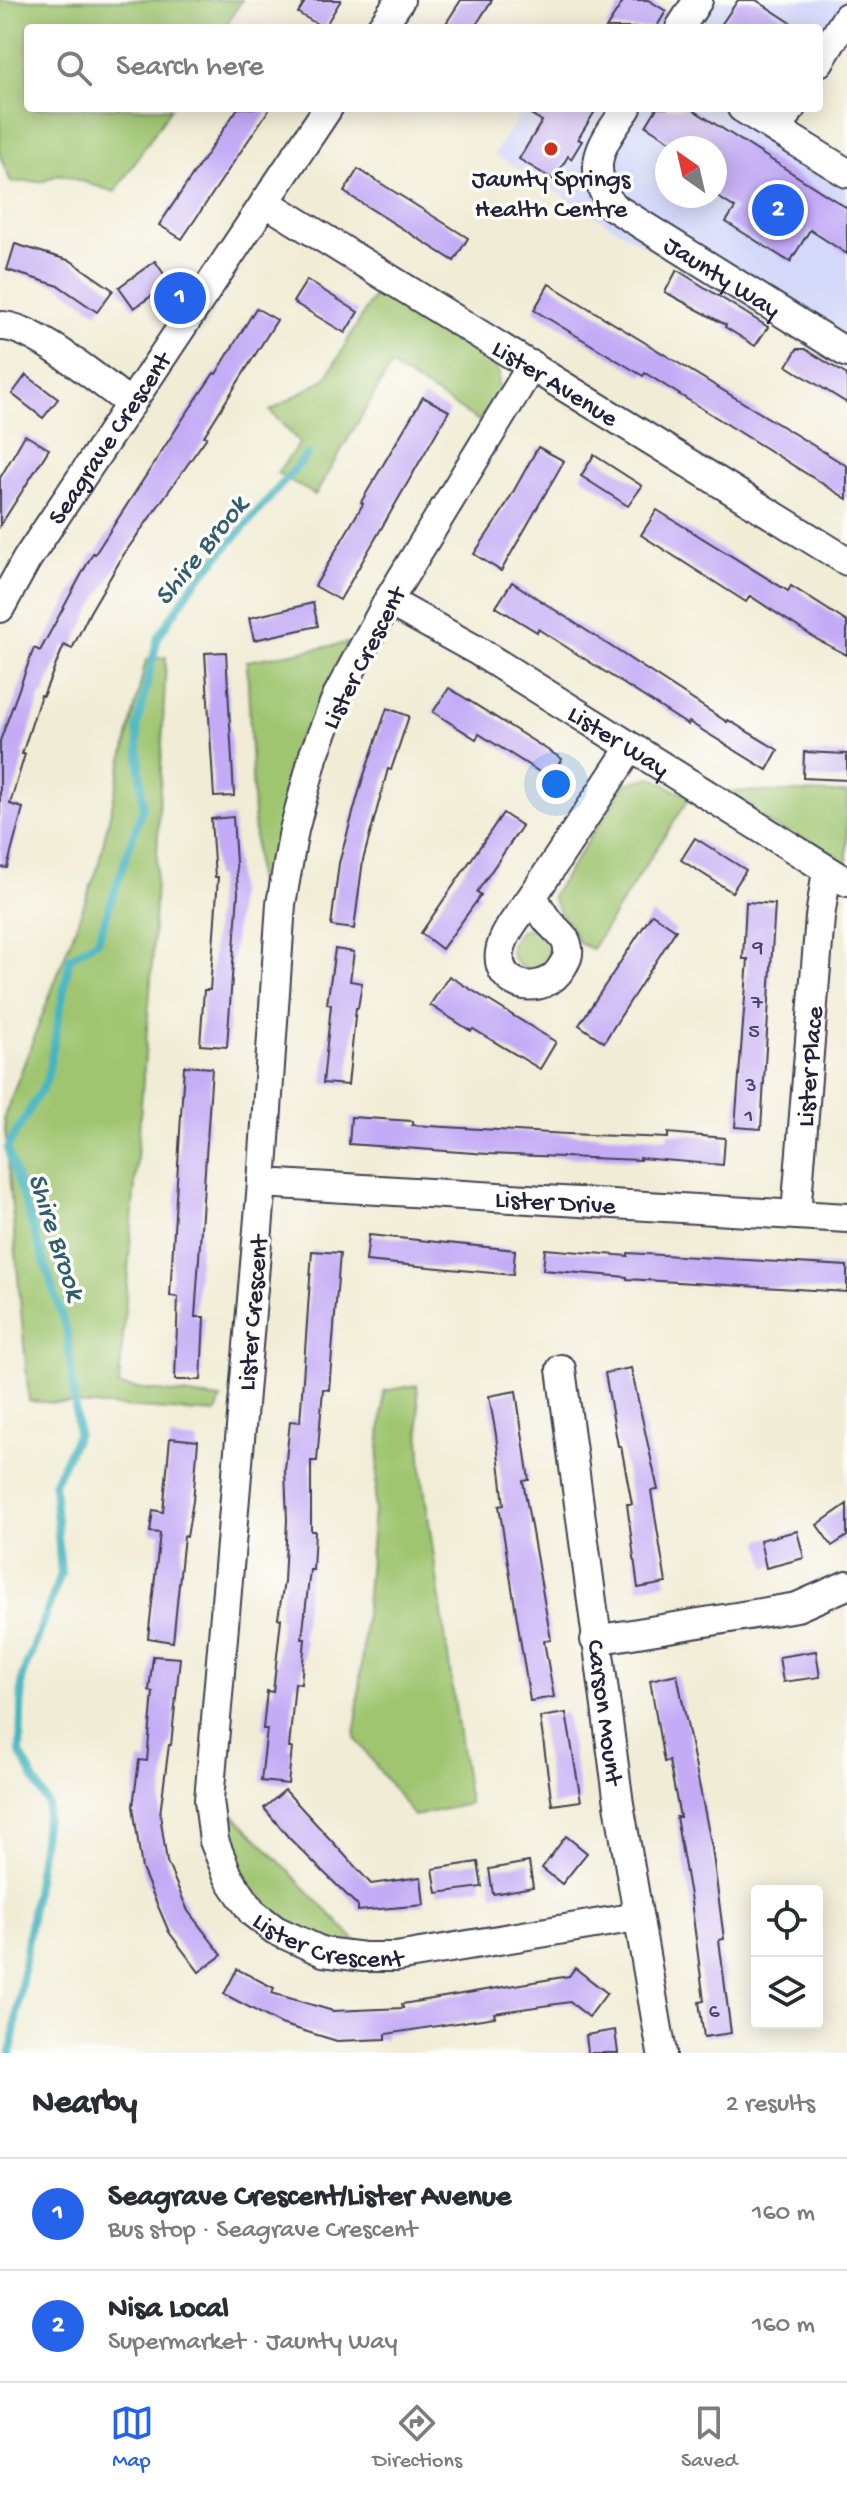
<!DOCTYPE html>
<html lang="en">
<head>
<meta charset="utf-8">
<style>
	:root { --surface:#fff; --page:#f2f2f3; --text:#2b2b33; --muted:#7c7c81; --line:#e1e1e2; --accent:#2563eb }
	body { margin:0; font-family:"Gochi Hand",sans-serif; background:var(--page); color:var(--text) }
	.controls { position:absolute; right:24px; bottom:24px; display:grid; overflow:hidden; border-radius:8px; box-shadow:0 4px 20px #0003 }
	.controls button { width:72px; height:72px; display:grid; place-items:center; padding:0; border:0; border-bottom:2px solid var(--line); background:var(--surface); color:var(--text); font:40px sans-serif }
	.compass { position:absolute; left:655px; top:136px; width:72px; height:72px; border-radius:50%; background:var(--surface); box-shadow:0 4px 20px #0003; rotate:326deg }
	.you { position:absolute; left:556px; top:784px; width:28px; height:28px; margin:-20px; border:6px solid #fff; border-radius:50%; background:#1a73e8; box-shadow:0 0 0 12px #1a73e833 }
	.badge { display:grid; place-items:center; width:52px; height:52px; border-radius:50%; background:var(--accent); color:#fff; font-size:26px; font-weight:700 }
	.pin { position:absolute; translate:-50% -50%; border:4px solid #fff; box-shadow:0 2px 8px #0006 }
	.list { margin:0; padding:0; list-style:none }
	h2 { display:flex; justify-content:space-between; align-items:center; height:104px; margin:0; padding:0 32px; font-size:34px }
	h2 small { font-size:26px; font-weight:400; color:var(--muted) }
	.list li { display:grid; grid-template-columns:52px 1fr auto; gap:24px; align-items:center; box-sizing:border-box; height:112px; padding:0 32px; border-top:2px solid var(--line) }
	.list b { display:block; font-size:30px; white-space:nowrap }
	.list p { margin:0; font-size:26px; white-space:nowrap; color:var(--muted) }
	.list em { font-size:26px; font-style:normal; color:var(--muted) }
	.icon { flex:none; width:44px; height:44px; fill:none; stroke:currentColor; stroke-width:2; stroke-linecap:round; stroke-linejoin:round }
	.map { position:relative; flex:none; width:847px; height:2053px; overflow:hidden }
	.search { position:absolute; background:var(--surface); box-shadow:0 4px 20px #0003; left:24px; right:24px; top:24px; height:88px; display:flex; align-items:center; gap:20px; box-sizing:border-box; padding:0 28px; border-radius:8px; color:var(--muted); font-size:30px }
	.sheet { height:328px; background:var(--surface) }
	nav { display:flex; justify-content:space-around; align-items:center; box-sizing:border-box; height:112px; border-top:2px solid var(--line); background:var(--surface); font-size:22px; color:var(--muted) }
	nav a { display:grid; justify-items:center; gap:4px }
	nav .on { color:var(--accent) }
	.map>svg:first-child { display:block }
</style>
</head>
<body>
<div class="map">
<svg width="847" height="2053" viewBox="0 0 847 2053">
	<rect width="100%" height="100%" fill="#fdfcf7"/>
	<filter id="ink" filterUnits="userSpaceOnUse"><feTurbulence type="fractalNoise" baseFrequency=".0125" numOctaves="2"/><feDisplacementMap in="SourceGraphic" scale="16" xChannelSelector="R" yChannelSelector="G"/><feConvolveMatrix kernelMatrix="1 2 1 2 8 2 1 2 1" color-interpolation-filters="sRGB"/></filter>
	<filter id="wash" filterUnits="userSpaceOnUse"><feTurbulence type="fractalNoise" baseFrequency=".006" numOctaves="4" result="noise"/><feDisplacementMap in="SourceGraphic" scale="32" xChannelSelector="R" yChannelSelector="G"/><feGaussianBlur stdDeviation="1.8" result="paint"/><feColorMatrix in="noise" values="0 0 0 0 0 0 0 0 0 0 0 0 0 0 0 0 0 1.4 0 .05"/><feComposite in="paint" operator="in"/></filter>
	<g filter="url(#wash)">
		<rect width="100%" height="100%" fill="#f0ecd5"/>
		<g fill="#d4d8f9" fill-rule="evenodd">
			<polygon points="687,0 847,0 847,11 819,56 819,28 668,28"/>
			<path d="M524 108H786L777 123 847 174V370L494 154ZM667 148H715V196H667Z"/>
		</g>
		<g fill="#9fc570" stroke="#607456" stroke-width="2">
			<polygon points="0,0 242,0 224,28 28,28 28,108 171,108 115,192 59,174 44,181 11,182 0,156"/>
			<polygon points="378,288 487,355 499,373 498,392 479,421 391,366 315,495 277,473 300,443 270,411 326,378"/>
			<polygon points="348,643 325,697 273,888 257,884 247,661"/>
			<polygon points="166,657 152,966 119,1386 221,1399 216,1413 29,1401 4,1117 97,870 146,660"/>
			<path d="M652 777 689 798 592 949 579 943C572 925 558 913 552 896L625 784Z"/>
			<polygon points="716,791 847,793 847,869"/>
			<circle cx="532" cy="949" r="21"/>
			<polygon points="417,1385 422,1473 469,1804 414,1816 355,1738 384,1391"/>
			<path d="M221 1801 359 1944C311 1945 249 1908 230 1862 223 1845 223 1820 221 1801Z"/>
		</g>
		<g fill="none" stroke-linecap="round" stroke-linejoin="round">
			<polyline stroke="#46b5c0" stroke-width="8" points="11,2053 48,1805 20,1753 22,1677 61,1574 54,1484 78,1433 67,1332 7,1148 47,1080 70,958 98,940 143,807 137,727 158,637 193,585 308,454"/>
		</g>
		<g id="blocks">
			<g fill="#c3abf6">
				<polygon points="306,0 341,0 324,28 298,13"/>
				<polygon points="461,0 492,0 474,28 443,28"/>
				<polygon points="624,0 648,0 666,11 656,28 606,28"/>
				<polygon points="738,0 756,0 799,28 719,28"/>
				<polygon points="238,108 270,108 182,239 159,225"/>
				<polygon points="521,108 597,108 578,139 582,141 571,159 568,156 554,180 519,159 542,121"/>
				<polygon points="657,108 690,108 847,208 847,254 810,230 790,262 726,222 735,208 715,195 715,148 682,148 646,126"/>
				<polygon points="358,169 468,238 454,261 344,192"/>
				<polygon points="15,244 71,261 113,290 97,312 59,286 7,270"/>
				<polygon points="155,261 170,283 134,308 119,287"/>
				<polygon points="677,270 768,327 755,346 725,327 726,325 665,292"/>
				<polygon points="307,280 358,312 345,333 293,302"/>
				<polygon points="549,284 847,466 847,499 645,373 643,376 534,310"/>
				<polygon points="256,308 277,320 204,436 207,437 124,554 90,612 72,649 64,645 43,696 41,695 22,754 25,754 10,804 23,808 7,868 0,867 0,741 34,648 40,651 93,553 95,554 182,420 214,373 216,374"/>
				<polygon points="797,349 805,349 847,375 847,403 787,366"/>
				<polygon points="26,375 58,399 43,418 12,394"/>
				<polygon points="423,397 449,411 340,600 315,586 363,504 361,502"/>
				<polygon points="25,435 49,449 0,526 0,478"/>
				<polygon points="538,447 564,461 501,571 474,554 502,512"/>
				<polygon points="594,455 642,486 628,506 581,476"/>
				<polygon points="657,510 788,591 791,586 847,622 847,655 818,640 750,596 746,602 641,535"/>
				<polygon points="512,582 727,722 728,720 778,750 767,770 689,722 688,725 538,629 537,632 496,607"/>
				<polygon points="313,603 318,626 254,640 249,618"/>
				<polygon points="226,652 234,796 214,797 205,653"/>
				<polygon points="449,688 562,759 549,778 479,734 476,739 433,712"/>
				<polygon points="387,708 409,716 391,770 388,769 363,860 354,929 331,926 339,863 362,781"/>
				<polygon points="804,752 847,754 847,780 803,778"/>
				<polygon points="503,813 522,826 477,892 481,895 442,949 421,933"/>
				<polygon points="233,817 238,893 227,1047 200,1045 204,990 210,990 218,877 215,877 211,819"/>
				<polygon points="695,838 746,870 732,892 681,860"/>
				<polygon points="746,902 775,904 761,1129 735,1127 748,959 743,959"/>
				<polygon points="652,914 676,930 604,1042 579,1025"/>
				<polygon points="335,949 354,952 350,981 362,983 358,1008 356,1008 348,1085 323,1083 331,1005 327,1004"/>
				<polygon points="449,976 556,1042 540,1069 473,1029 471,1031 430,1005"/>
				<polygon points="184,1066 212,1068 195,1317 204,1317 201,1380 175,1380 178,1297 170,1296"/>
				<polygon points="351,1117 412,1121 412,1125 567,1134 668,1138 668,1133 725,1138 723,1165 640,1158 640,1160 488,1154 349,1144"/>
				<polygon points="369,1235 515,1250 513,1275 366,1261"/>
				<polygon points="545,1249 628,1256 628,1253 847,1266 847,1292 627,1279 627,1277 543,1270"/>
				<polygon points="312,1251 340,1253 329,1390 323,1389 317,1461 311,1461 311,1531 315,1531 313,1570 310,1570 302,1639 305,1639 301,1684 295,1683 289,1748 292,1748 288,1784 261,1781 267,1729 263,1729 267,1691 273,1692 281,1619 278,1618 284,1582 287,1520 285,1470 290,1421 300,1422"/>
				<polygon points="631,1368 658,1490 651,1491 666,1583 638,1588 627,1504 632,1504 621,1446 618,1446 605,1373"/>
				<polygon points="516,1391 529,1480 523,1481 551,1640 544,1641 554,1697 530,1701 499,1506 504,1505 496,1435 489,1396"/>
				<polygon points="170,1438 198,1441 193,1501 187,1537 184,1536 173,1642 148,1638 160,1533 150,1532 153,1510 163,1512"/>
				<polygon points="847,1504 847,1536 832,1546 817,1525"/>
				<polygon points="797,1531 804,1558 766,1568 760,1540"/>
				<polygon points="816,1651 820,1677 783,1682 779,1657"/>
				<polygon points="153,1656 180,1658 171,1745 169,1745 160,1814 167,1862 188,1911 222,1955 199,1972 169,1932 142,1869 133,1806 139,1760 147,1761 153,1692 149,1691"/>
				<polygon points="677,1674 712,1848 724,1939 719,1940 731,2033 704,2037 699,2002 704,2001 691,1901 676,1817 680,1817 669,1761 664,1762 650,1680"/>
				<polygon points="566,1713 581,1801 552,1805 540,1717"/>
				<polygon points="285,1790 371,1884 421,1877 424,1905 358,1911 358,1906 289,1838 264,1808"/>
				<polygon points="566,1836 587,1853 562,1884 542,1868"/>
				<polygon points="478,1862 482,1887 437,1893 433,1869"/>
				<polygon points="529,1862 533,1887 493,1894 489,1869"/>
				<polygon points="575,1968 607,1993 589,2017 570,2002 494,2013 495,2017 386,2034 386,2039 337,2041 281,2024 224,1994 237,1969 274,1988 272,1993 333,2011 403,2008 402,2004 569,1976"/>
				<polygon points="615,2030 618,2053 588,2053 586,2035"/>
			</g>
		</g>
	</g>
	<g filter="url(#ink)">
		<use href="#blocks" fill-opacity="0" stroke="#414052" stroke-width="2"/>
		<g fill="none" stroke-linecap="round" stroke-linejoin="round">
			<defs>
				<g id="minor">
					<polyline points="381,28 400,0"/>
					<polyline points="680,28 698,0"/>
					<polyline points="819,62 847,17"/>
					<path id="s1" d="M627 108C602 144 584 165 612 206L847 353"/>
					<polyline points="742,108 847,173"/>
					<polyline points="778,130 791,108"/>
					<path id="s2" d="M265 202 847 561"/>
					<path d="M0 326C32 324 103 384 131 404"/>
					<path id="s3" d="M532 365 388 601 337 696 314 754 294 830 281 904 262 1183 209 1800 214 1841 229 1878 253 1913 275 1930 323 1952 364 1957H396L637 1917"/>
					<path id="s4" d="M388 601 476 650 847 882"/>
					<path id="s5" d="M0 608 27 559 328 108"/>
					<path d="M533 895C537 905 542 913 548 921 554 928 565 936 567 944 570 954 567 959 562 967 544 998 495 988 500 952 503 932 523 910 534 894 566 845 599 796 631 747"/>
					<path id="s6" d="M262 1183 847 1218"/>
					<path id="s7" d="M796 1214 820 917 827 870"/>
					<path id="s8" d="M561 1369 619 1804 662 2053"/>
					<polyline points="595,1640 797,1607 847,1585"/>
				</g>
			</defs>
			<use href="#minor" stroke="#414052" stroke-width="32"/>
			<use href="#minor" stroke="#fff" stroke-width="28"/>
		</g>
	</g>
	<circle fill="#c8321e" stroke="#fdfcf7" stroke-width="3" cx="551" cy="149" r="8"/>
	<g text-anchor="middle" stroke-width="7" stroke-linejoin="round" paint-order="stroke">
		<g font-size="22" fill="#4a446a">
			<text x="758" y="953">9</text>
			<text x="757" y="1008">7</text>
			<text x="754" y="1037">5</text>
			<text x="751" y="1091">3</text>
			<text x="749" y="1121">1</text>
			<text x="714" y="2017">6</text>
		</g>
		<g font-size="26" fill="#22223b" stroke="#fdfcf7">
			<text x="551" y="186">Jaunty Springs<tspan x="551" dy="30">Health Centre</tspan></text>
		</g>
		<g font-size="26" fill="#22223b" stroke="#fdfcf7">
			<text dy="9" stroke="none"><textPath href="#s1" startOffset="240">Jaunty Way</textPath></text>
			<text dy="9" stroke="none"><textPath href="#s2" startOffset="342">Lister Avenue</textPath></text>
			<text dy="9" stroke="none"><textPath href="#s5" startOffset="202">Seagrave Crescent</textPath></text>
			<text transform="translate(362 657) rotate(-63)" y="9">Lister Crescent</text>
			<text dy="9" stroke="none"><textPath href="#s4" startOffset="270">Lister Way</textPath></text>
			<text dy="9" stroke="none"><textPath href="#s7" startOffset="148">Lister Place</textPath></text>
			<text dy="9" stroke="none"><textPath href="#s6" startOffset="294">Lister Drive</textPath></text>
			<text transform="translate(251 1313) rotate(-85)" y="9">Lister Crescent</text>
			<text dy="9" stroke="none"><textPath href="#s8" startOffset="346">Carson Mount</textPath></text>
			<text dy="9" stroke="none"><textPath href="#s3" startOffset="1706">Lister Crescent</textPath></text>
		</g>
		<g font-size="28" font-style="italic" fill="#305d70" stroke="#fdfcf7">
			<text transform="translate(199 549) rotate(-51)" y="10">Shire Brook</text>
			<text transform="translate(59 1236) rotate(72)" y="10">Shire Brook</text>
		</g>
	</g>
</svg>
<div class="controls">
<button><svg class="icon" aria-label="locate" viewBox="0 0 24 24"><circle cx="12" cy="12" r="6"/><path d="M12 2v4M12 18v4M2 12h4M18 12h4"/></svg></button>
<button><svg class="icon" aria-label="layers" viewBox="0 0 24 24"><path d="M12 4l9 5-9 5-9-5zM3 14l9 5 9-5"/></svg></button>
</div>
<svg class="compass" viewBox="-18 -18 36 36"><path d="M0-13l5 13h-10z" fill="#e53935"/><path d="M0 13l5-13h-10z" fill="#7c7c81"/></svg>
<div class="you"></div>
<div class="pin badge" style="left:180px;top:298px">1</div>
<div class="pin badge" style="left:778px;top:210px">2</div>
<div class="search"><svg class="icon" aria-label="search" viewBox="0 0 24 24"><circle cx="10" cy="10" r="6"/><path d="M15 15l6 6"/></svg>Search here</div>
</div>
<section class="sheet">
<h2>Nearby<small>2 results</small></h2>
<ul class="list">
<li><span class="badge">1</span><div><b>Seagrave Crescent/Lister Avenue</b><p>Bus stop · Seagrave Crescent</p></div><em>160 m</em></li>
<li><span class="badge">2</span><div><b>Nisa Local</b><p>Supermarket · Jaunty Way</p></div><em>160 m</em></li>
</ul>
</section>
<nav>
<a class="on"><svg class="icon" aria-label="map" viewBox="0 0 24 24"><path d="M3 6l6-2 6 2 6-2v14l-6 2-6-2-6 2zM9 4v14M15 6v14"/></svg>Map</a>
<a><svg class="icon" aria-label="directions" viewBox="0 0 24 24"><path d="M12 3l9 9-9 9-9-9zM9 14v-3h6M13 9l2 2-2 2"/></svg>Directions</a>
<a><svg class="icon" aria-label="saved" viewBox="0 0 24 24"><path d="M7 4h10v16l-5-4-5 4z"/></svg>Saved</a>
</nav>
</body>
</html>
